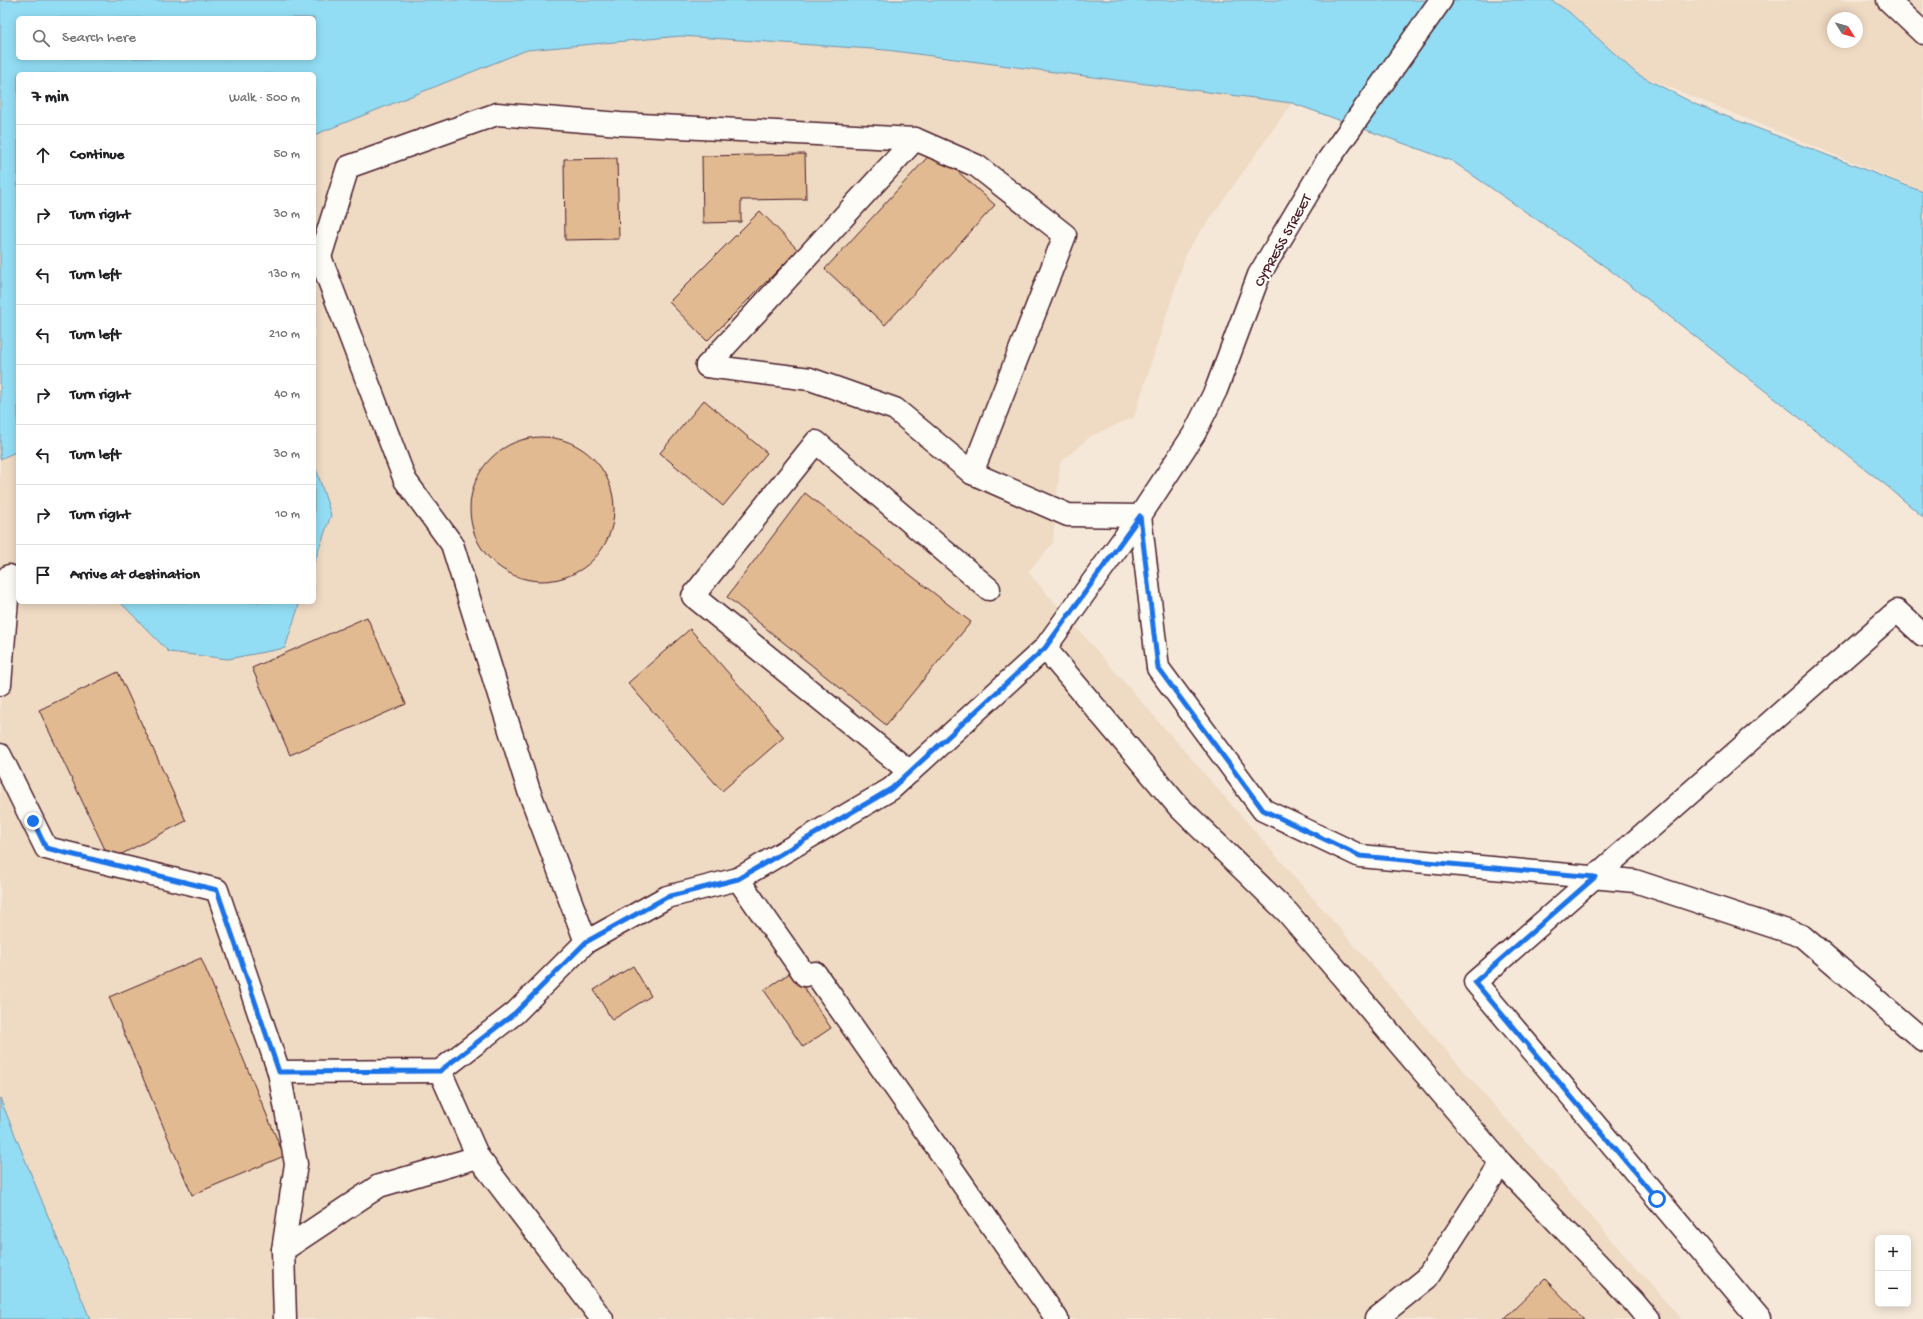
<!DOCTYPE html>
<html lang="en">
<head>
<meta charset="utf-8">
<style>
	:root { --surface:#fff; --page:#f2f2f2; --text:#202124; --muted:#757577; --line:#e0e0e0 }
	body { margin:0; font-family:"Gochi Hand",sans-serif; background:var(--page); color:var(--text) }
	.controls { position:absolute; right:12px; bottom:12px; display:grid; overflow:hidden; border-radius:6px; box-shadow:0 2px 10px #0003 }
	.controls button { width:36px; height:36px; display:grid; place-items:center; padding:0; border:0; border-bottom:1px solid var(--line); background:var(--surface); color:var(--text); font:20px sans-serif }
	.compass { position:absolute; left:1827px; top:12px; width:36px; height:36px; border-radius:50%; background:var(--surface); box-shadow:0 2px 10px #0003; rotate:127deg }
	.stop { position:absolute; width:12px; height:12px; margin:-9px; border:3px solid #1a73e8; border-radius:50%; background:#fff }
	.stop.end { background:#1a73e8; border-color:#fff; box-shadow:0 1px 4px #0008 }
	.list { margin:0; padding:0; list-style:none }
	h2 { display:flex; justify-content:space-between; align-items:center; height:52px; margin:0; padding:0 16px; font-size:17px }
	h2 small { font-size:13px; font-weight:400; color:var(--muted) }
	.list li { display:grid; grid-template-columns:26px 1fr auto; gap:12px; align-items:center; box-sizing:border-box; height:60px; padding:0 16px; border-top:1px solid var(--line) }
	.list b { display:block; font-size:15px; white-space:nowrap }
	.list em { font-size:13px; font-style:normal; color:var(--muted) }
	.icon { flex:none; width:22px; height:22px; fill:none; stroke:currentColor; stroke-width:2; stroke-linecap:round; stroke-linejoin:round }
	.map { position:relative; flex:none; width:1923px; height:1319px; overflow:hidden }
	.search { position:absolute; background:var(--surface); box-shadow:0 2px 10px #0003; left:16px; top:16px; width:300px; height:44px; display:flex; align-items:center; gap:10px; box-sizing:border-box; padding:0 14px; border-radius:6px; color:var(--muted); font-size:15px }
	.panel { position:absolute; background:var(--surface); box-shadow:0 2px 10px #0003; left:16px; top:72px; width:300px; height:532px; border-radius:6px }
	.map>svg:first-child { display:block }
</style>
</head>
<body>
<div class="map">
<svg width="1923" height="1319" viewBox="0 0 1923 1319">
	<rect width="100%" height="100%" fill="#f5e8d9"/>
	<filter id="ink" filterUnits="userSpaceOnUse"><feTurbulence type="fractalNoise" baseFrequency=".025" numOctaves="2"/><feDisplacementMap in="SourceGraphic" scale="8" xChannelSelector="R" yChannelSelector="G"/><feConvolveMatrix kernelMatrix="1 2 1 2 8 2 1 2 1" color-interpolation-filters="sRGB"/></filter>
	<g filter="url(#ink)">
		<g fill="#efdac4" fill-rule="evenodd">
			<path d="M1551 0H1923V191L1637 74 1569 12ZM1833 18H1857V42H1833Z"/>
			<polygon points="681,36 886,50 1292,103 1187,251 1134,417 1091,436 1060,463 1053,543 1028,572 1681,1319 90,1319 0,1098 0,459 18,451 18,602 120,602 169,652 285,648 300,602 314,602 314,563 331,515 314,462 314,135 527,50"/>
		</g>
		<g fill="#92ddf4" stroke="#7591a4" fill-rule="evenodd">
			<path d="M0 0H1551L1569 12 1637 74 1697 105 1923 192V517L1887 486 1610 270 1452 161 1292 103 886 50 681 36 527 50 314 135V74H18V451L0 459ZM18 18H314V58H18Z"/>
			<polygon points="314,462 331,515 314,563"/>
			<polygon points="120,602 300,602 285,648 228,659 169,652"/>
			<polygon points="0,1098 90,1319 0,1319"/>
		</g>
		<g fill="#e1ba92" stroke="#4a1f2b">
			<polygon points="934,150 995,205 885,325 825,269"/>
			<polygon points="805,154 806,199 741,200 741,222 703,223 702,156"/>
			<polygon points="617,158 619,239 565,240 564,159"/>
			<polygon points="760,211 798,250 707,341 669,302"/>
			<polygon points="704,400 767,453 723,506 660,453"/>
			<circle cx="542" cy="509" r="72"/>
			<polygon points="805,493 971,622 886,725 727,597"/>
			<polygon points="367,617 406,704 290,755 252,668"/>
			<polygon points="690,629 784,737 722,791 628,683"/>
			<polygon points="118,672 186,821 110,860 39,710"/>
			<polygon points="201,958 284,1156 192,1195 109,997"/>
			<polygon points="633,966 651,996 612,1020 594,990"/>
			<polygon points="793,971 831,1028 803,1047 764,990"/>
			<polygon points="1545,1279 1584,1319 1504,1319"/>
		</g>
		<g fill="none" stroke-linecap="round" stroke-linejoin="round">
			<defs>
				<g id="minor">
					<polyline points="1888,0 1923,33"/>
					<polyline points="707,366 915,139 977,166 1065,235 972,473"/>
					<polyline points="707,366 810,379 895,409 972,473 1068,515 1140,516"/>
					<polyline points="1140,516 1158,668 1263,810 1360,856 1635,881 1802,936 1923,1040"/>
					<polyline points="1045,648 1179,807 1288,913 1501,1163 1633,1301 1648,1319"/>
					<polyline points="0,684 9,576"/>
					<polyline points="0,755 46,848 217,890 279,1072"/>
					<polyline points="910,772 693,596 816,442 989,589"/>
					<polyline points="738,879 805,975 815,973 1057,1319"/>
					<polyline points="586,942 529,791 452,544 405,480 320,257 348,167 497,114 620,124 915,139"/>
					<polyline points="440,1071 478,1157"/>
					<polyline points="283,1250 379,1186 478,1157 602,1319"/>
					<polyline points="285,1319 283,1250 296,1164 279,1072 440,1071 515,1013 586,942 667,897 738,879 891,789 1045,648 1140,516 1194,434 1216,390 1259,275 1324,166 1441,0"/>
					<polyline points="1376,1319 1427,1278 1501,1163"/>
					<polyline points="1759,1319 1475,982 1897,611 1923,635"/>
				</g>
			</defs>
			<use href="#minor" stroke="#4a1f2b" stroke-width="25"/>
			<use href="#minor" stroke="#fdfcf7" stroke-width="22"/>
		</g>
	</g>
	<g fill="none" stroke-linecap="round" stroke-linejoin="round" filter="url(#ink)">
		<polyline stroke="#1a73e8" stroke-width="5" points="33,821 46,848 217,890 279,1072 440,1071 515,1013 586,942 667,897 738,879 891,789 1045,648 1140,516 1158,668 1263,810 1360,856 1595,877 1475,982 1657,1199"/>
	</g>
	<g text-anchor="middle" stroke-width="4" stroke-linejoin="round" paint-order="stroke">
		<g font-size="15" fill="#4a1f2b" stroke="#fdfcf7">
			<text transform="translate(1282 240) rotate(-61)" y="5">CYPRESS STREET</text>
		</g>
	</g>
</svg>
<div class="controls">
<button>+</button>
<button>−</button>
</div>
<svg class="compass" viewBox="-18 -18 36 36"><path d="M0-13l5 13h-10z" fill="#e53935"/><path d="M0 13l5-13h-10z" fill="#757577"/></svg>
<div class="stop" style="left:1657px;top:1199px"></div>
<div class="stop end" style="left:33px;top:821px"></div>
<div class="search"><svg class="icon" aria-label="search" viewBox="0 0 24 24"><circle cx="10" cy="10" r="6"/><path d="M15 15l6 6"/></svg>Search here</div>
<section class="panel">
<h2>7 min<small>Walk · 500 m</small></h2>
<ul class="list">
<li><svg class="icon" aria-label="ahead" viewBox="0 0 24 24"><path d="M12 20V5M6 11l6-6 6 6"/></svg><div><b>Continue</b></div><em>50 m</em></li>
<li><svg class="icon" aria-label="right" viewBox="0 0 24 24"><path d="M7 20v-9h11M14 6l5 5-5 5"/></svg><div><b>Turn right</b></div><em>30 m</em></li>
<li><svg class="icon" aria-label="left" viewBox="0 0 24 24"><path d="M17 20v-9H6M10 6l-5 5 5 5"/></svg><div><b>Turn left</b></div><em>130 m</em></li>
<li><svg class="icon" aria-label="left" viewBox="0 0 24 24"><path d="M17 20v-9H6M10 6l-5 5 5 5"/></svg><div><b>Turn left</b></div><em>210 m</em></li>
<li><svg class="icon" aria-label="right" viewBox="0 0 24 24"><path d="M7 20v-9h11M14 6l5 5-5 5"/></svg><div><b>Turn right</b></div><em>40 m</em></li>
<li><svg class="icon" aria-label="left" viewBox="0 0 24 24"><path d="M17 20v-9H6M10 6l-5 5 5 5"/></svg><div><b>Turn left</b></div><em>30 m</em></li>
<li><svg class="icon" aria-label="right" viewBox="0 0 24 24"><path d="M7 20v-9h11M14 6l5 5-5 5"/></svg><div><b>Turn right</b></div><em>10 m</em></li>
<li><svg class="icon" aria-label="arrive" viewBox="0 0 24 24"><path d="M6 21V4h12l-3 4 3 4H6"/></svg><div><b>Arrive at destination</b></div></li>
</ul>
</section>
</div>
</body>
</html>
